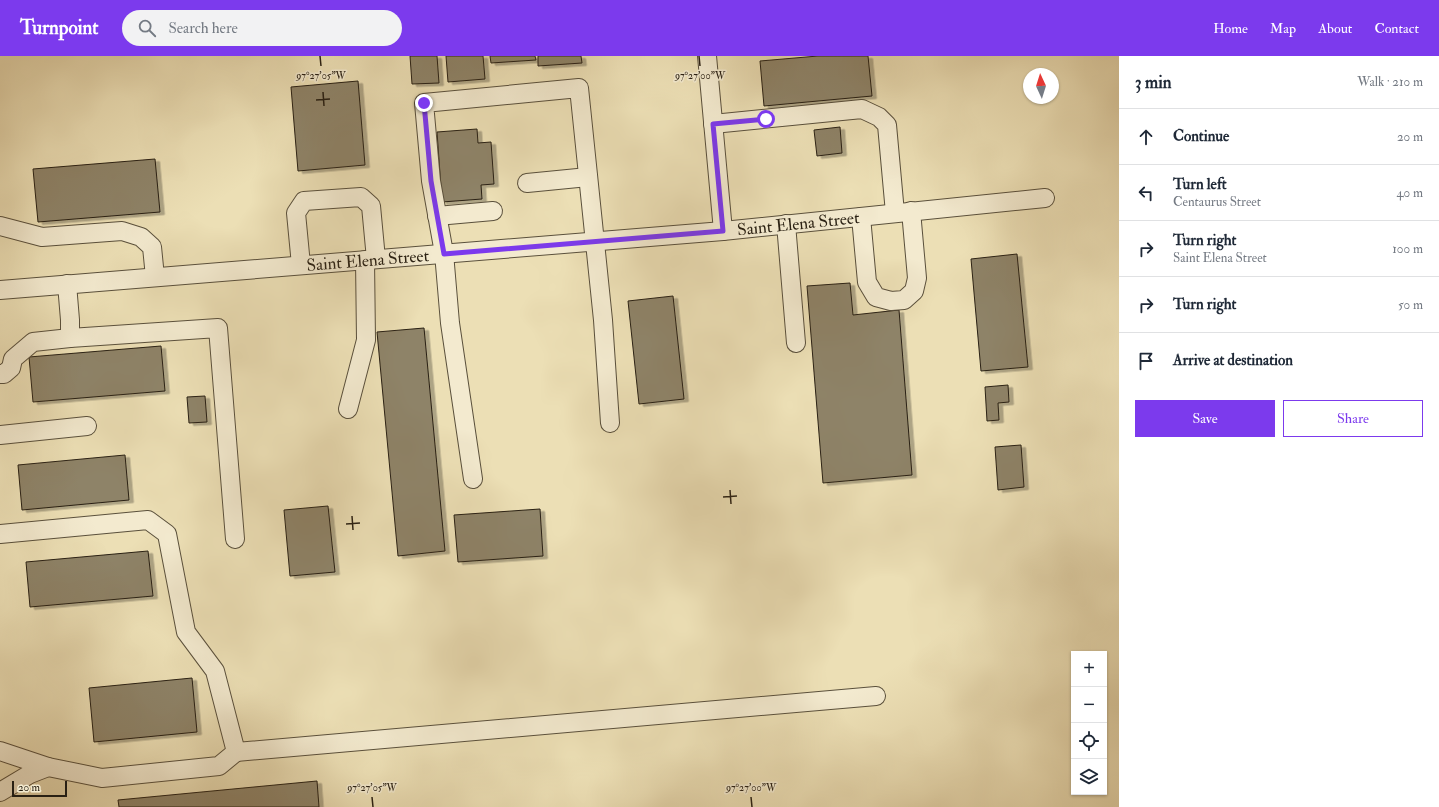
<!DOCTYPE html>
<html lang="en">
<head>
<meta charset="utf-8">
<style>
	:root { --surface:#fff; --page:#f2f2f3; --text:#1f2937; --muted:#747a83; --line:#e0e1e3; --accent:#7c3aed }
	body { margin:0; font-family:"IM FELL Double Pica",serif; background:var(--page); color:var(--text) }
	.controls { position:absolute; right:12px; bottom:12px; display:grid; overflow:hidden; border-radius:0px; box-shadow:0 1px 3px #0004 }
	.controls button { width:36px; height:36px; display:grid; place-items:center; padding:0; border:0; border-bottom:1px solid var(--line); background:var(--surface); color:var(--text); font:20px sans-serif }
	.compass { position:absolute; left:1023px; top:12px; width:36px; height:36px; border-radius:50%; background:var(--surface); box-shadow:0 1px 3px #0004; rotate:356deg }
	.scale { position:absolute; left:12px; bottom:10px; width:55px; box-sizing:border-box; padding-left:4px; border:2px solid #292013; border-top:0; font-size:11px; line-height:14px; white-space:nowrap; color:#292013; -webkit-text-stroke:3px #f3eacf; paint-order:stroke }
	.stop { position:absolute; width:12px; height:12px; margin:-9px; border:3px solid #7c3aed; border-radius:50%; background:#fff }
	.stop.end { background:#7c3aed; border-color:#fff; box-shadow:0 1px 4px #0008 }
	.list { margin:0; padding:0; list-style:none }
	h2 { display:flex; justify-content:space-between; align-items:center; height:52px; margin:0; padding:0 16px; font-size:17px }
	h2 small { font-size:13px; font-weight:400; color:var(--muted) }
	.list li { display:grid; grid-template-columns:26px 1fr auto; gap:12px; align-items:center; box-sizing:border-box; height:56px; padding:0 16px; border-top:1px solid var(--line) }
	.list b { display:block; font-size:15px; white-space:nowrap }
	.list p { margin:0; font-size:13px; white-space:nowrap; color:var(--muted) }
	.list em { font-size:13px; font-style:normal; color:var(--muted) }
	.actions { display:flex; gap:8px; padding:12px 16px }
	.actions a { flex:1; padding:9px 0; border:1px solid var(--accent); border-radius:0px; text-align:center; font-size:14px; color:var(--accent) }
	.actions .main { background:var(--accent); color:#fff }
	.icon { flex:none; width:22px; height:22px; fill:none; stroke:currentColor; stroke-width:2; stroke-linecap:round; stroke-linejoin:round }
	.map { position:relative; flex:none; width:1119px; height:751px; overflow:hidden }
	header { display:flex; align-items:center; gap:24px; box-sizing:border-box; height:56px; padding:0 20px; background:var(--accent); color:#fff }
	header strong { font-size:19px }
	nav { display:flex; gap:22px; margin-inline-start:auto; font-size:14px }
	.search { width:280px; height:36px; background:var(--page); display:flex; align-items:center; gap:10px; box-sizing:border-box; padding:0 14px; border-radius:22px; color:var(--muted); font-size:15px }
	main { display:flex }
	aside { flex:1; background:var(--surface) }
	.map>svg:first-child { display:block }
</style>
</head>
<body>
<header>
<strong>Turnpoint</strong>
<div class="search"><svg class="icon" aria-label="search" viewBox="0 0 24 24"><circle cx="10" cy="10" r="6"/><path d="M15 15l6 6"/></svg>Search here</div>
<nav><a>Home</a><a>Map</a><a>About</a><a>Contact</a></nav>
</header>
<main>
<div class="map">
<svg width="1119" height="751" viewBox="0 0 1119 751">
	<defs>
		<filter id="shadow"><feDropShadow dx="4.5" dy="2.5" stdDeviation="0" flood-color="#0004"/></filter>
	</defs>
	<rect width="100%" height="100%" fill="#ecdfb5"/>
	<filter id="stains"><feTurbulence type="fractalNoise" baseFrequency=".005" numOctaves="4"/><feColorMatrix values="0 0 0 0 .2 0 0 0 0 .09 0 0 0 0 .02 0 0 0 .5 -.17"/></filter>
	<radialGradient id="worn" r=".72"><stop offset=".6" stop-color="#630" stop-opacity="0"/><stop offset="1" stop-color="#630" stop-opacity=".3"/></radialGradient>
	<g fill="#8e8367" stroke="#292013" filter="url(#shadow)">
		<polygon points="410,0 437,0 439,27 412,28"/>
		<polygon points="446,0 483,0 485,23 448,26"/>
		<polygon points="490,0 535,0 536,4 491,7"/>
		<polygon points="538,0 581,0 582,7 538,10"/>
		<polygon points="818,0 868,0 872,40 764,50 760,5"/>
		<polygon points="358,25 365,109 298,115 291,31"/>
		<polygon points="840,71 842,97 817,100 814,74"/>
		<polygon points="477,73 478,87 491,86 494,128 481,129 482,143 442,146 437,76"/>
		<polygon points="155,103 160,156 38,166 33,113"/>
		<polygon points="1017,198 1028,311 981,315 971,203"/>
		<polygon points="850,227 853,259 899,254 912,419 823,427 807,230"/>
		<polygon points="673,240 684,343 639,348 628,245"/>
		<polygon points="424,272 445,495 398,500 377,276"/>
		<polygon points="161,290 165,335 33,346 29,301"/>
		<polygon points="1008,329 1009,346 998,347 999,364 987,365 985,331"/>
		<polygon points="205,340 207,366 189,367 187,341"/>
		<polygon points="1021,389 1024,431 998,434 995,391"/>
		<polygon points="125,399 129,444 22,454 18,409"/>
		<polygon points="328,450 335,516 290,520 284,454"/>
		<polygon points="540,453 543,500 458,506 454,459"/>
		<polygon points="148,495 153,540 30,551 26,506"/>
		<polygon points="192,622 197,676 94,686 89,632"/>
		<polygon points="317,725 319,751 119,751 118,744"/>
	</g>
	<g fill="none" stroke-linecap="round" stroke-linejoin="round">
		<defs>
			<g id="minor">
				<polyline points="707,0 723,175"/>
				<polyline points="713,68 862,53 879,61 887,69 895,157"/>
				<polyline points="527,127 588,121"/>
				<polyline points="437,160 493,155"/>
				<polyline points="861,161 867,226 876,241 891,245 904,244 914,235 917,222 911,155"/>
				<polyline points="786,168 796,287"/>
				<polyline points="0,170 42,181 122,175 141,181 152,191 155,221"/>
				<polyline points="301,209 296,157 304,145 361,141 371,150 376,203"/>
				<path id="s1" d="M0 234 723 175 1045 142"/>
				<polyline points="70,282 218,272 235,483"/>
				<polyline points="0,318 4,318 11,312 13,303 33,286 70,282 70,264 67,228"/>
				<polyline points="348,353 366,284 365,204"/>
				<polyline points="0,379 87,370"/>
				<polyline points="473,423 450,267 444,197 431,125 424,47 579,32 603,264 610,367"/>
				<polyline points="0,478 148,464 167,478 186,576 215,615 236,696 219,710 102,722 48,711"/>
				<polyline points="0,695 48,711 30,718 0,736"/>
				<polyline points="236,696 876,640"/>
			</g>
		</defs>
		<use href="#minor" stroke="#5a503c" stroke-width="20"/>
		<use href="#minor" stroke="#f3eacf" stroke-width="18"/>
	</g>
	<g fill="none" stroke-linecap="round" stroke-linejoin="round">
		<polyline stroke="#7c3aed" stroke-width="5" points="424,47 431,125 444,198 723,175 713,68 766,63"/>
	</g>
	<path fill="none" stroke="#292013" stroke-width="1.5" d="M320 0 321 10M699 0 700 10M323 36 324 50M316 44 330 43M730 434 731 448M723 441 737 440M352 460 353 474M346 468 360 467M372 741 373 751M751 741 752 751"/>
	<g text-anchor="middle" stroke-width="3" stroke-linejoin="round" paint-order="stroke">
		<g font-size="17" fill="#292013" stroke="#f3eacf">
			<text dy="6" stroke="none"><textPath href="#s1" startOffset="801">Saint Elena Street</textPath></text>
			<text dy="6" stroke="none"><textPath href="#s1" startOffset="369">Saint Elena Street</textPath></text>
		</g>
	</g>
	<g font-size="10" text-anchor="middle" fill="#292013" stroke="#f3eacf" stroke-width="3" stroke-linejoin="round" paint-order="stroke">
		<text x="321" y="23">97°27'05"W</text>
		<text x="700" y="23">97°27'00"W</text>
		<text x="372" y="735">97°27'05"W</text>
		<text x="751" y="735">97°27'00"W</text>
	</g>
	<rect width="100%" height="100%" filter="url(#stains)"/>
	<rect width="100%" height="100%" fill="url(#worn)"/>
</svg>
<div class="controls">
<button>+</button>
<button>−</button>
<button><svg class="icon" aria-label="locate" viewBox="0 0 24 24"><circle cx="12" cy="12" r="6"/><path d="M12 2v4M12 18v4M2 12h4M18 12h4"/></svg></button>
<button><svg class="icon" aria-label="layers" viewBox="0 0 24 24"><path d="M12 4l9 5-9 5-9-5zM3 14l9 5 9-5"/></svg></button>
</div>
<svg class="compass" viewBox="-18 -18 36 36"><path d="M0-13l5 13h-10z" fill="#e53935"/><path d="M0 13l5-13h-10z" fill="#747a83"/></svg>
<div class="scale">20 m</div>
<div class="stop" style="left:766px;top:63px"></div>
<div class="stop end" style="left:424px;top:47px"></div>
</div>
<aside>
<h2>3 min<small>Walk · 210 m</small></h2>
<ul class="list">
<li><svg class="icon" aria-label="ahead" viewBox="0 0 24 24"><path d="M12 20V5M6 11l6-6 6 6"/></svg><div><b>Continue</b></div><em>20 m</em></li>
<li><svg class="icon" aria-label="left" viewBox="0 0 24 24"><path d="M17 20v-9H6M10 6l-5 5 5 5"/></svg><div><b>Turn left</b><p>Centaurus Street</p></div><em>40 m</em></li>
<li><svg class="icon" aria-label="right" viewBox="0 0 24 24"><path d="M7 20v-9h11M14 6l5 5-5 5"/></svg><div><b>Turn right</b><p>Saint Elena Street</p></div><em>100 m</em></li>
<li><svg class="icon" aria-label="right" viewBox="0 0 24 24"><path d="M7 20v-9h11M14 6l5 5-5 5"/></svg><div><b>Turn right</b></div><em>50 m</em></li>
<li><svg class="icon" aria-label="arrive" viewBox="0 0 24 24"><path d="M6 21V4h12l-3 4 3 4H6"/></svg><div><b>Arrive at destination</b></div></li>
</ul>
<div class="actions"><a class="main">Save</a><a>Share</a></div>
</aside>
</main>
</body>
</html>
